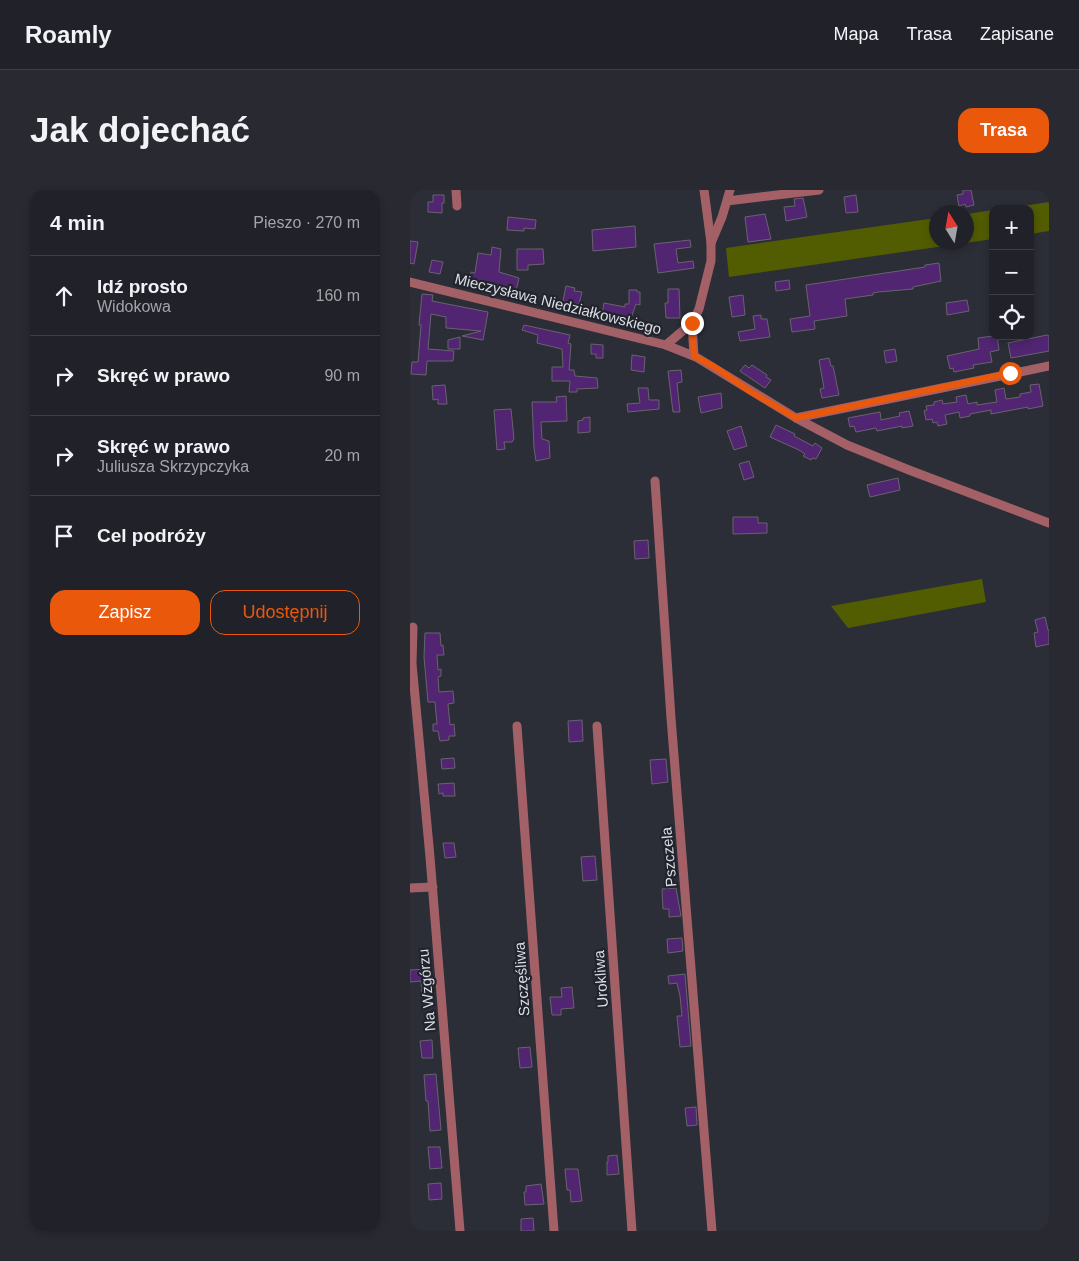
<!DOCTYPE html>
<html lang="pl">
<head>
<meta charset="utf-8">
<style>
	:root { --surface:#212229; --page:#292a31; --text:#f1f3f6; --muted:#a2a4a8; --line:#3e3f46; --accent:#ea580c }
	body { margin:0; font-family:Helvetica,sans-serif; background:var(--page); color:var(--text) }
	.controls { position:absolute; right:15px; top:15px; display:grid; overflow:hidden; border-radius:10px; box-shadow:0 2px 8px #0003 }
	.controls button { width:45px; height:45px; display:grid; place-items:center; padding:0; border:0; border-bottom:1px solid var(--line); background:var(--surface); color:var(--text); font:25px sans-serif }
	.compass { position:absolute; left:519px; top:15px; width:45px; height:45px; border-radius:50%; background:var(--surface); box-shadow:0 2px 8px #0003; rotate:349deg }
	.stop { position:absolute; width:15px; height:15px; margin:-11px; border:4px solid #ea580c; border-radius:50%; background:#fff }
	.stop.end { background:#ea580c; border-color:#fff; box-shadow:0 1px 5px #0008 }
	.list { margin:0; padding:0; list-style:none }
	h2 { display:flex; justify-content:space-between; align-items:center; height:65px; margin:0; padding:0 20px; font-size:21px }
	h2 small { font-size:16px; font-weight:400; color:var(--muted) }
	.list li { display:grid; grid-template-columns:32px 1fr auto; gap:15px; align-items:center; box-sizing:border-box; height:80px; padding:0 20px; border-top:1px solid var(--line) }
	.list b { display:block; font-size:19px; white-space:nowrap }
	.list p { margin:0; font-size:16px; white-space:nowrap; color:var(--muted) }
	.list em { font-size:16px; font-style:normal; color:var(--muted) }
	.actions { display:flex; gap:10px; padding:15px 20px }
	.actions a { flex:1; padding:11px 0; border:1px solid var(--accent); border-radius:15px; text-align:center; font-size:18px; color:var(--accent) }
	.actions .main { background:var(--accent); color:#fff }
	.icon { flex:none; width:28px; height:28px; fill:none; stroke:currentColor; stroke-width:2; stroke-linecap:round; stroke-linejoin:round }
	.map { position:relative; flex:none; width:639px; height:1041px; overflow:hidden; border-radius:15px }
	header { display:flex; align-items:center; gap:30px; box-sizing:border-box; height:70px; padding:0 25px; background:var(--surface); border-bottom:1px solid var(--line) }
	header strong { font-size:24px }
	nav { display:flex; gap:28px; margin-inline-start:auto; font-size:18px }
	.intro { display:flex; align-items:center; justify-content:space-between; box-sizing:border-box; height:120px; padding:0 30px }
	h1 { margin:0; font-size:35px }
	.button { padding:12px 22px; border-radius:15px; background:var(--accent); color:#fff; font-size:18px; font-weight:700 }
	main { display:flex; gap:30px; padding:0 30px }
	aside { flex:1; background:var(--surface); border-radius:15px; box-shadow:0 2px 8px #0003 }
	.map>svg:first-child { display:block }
</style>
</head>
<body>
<header>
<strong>Roamly</strong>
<nav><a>Mapa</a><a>Trasa</a><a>Zapisane</a></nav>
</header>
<div class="intro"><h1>Jak dojechać</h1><a class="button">Trasa</a></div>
<main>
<aside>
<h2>4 min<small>Pieszo · 270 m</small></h2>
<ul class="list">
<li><svg class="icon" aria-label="ahead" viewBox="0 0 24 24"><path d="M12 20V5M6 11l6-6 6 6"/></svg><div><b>Idź prosto</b><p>Widokowa</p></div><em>160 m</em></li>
<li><svg class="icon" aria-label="right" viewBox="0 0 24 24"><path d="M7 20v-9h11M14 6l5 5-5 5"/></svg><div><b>Skręć w prawo</b></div><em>90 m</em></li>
<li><svg class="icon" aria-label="right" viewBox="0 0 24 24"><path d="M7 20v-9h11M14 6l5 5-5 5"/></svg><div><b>Skręć w prawo</b><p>Juliusza Skrzypczyka</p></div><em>20 m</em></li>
<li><svg class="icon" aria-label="arrive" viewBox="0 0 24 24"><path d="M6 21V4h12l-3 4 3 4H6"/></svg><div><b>Cel podróży</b></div></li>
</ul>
<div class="actions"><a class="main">Zapisz</a><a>Udostępnij</a></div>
</aside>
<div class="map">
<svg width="639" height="1041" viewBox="0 0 639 1041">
	<rect width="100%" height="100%" fill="#2c2e37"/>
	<g fill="#525c01">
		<polygon points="639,12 639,41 620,44 620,19 593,19"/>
		<polygon points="583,20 583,49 319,87 316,58 526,28 526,52 556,52 557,24"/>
		<polygon points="572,389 576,412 438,438 421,416"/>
	</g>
	<g fill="#512572" stroke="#68636d">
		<polygon points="553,0 561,0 564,15 556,17 555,14 549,16 547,5 553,4"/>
		<polygon points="23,5 34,5 34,13 32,13 32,23 18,22 18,12 23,12"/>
		<polygon points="446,5 448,22 436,23 434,7"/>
		<polygon points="393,8 397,27 376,31 374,17 385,16 384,9"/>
		<polygon points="355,24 361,49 338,52 335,27"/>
		<polygon points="98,27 126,30 125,39 114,38 114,41 97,40"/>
		<polygon points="225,36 226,57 183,61 182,40"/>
		<polygon points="280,50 281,57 266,59 268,73 283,71 284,78 248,83 244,54"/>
		<polygon points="0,51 8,52 4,74 0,73"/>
		<polygon points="82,57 91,59 89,82 109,88 105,105 59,96 61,82 65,83 68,63 81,65"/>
		<polygon points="107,59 133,59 134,74 118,75 118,80 107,80"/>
		<polygon points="22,70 33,72 30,84 19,82"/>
		<polygon points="529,73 531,91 503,97 503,99 468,102 463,103 463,105 435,109 437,126 404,131 405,139 382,142 380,129 400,126 396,95 515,77 515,75"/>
		<polygon points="379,90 380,99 366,101 365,92"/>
		<polygon points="156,96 165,98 164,101 172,102 169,114 153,111"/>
		<polygon points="258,99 269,99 270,128 256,128 255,113 258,113"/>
		<polygon points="219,100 227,100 227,102 230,102 230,115 226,114 220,131 219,129 210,129 209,134 191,131 194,113 215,117 215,114 219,114"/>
		<polygon points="12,104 23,105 22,111 78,122 73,150 52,146 71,141 36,138 36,127 21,124 18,159 44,161 43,171 17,171 16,185 1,184 2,172 8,172 11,135 9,135"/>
		<polygon points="333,105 335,125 322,127 319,107"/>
		<polygon points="557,110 559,121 537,125 536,113"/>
		<polygon points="351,125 351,129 357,129 360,147 330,151 328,142 345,139 343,126"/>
		<polygon points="114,135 160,145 158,153 161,154 159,180 164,180 165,186 187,188 188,198 167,199 167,202 159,202 160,191 142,191 142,177 153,177 152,159 127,153 128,145 112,140"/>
		<polygon points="637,145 639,146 639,161 601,168 598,153"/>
		<polygon points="583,146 587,146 589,160 580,162 582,172 563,175 564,178 544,182 543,178 540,179 537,166 569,159 568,148"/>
		<polygon points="50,147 50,159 38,159 38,150"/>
		<polygon points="181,154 193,155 193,168 186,168 186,164 181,164"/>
		<polygon points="485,159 487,171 476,173 474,161"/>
		<polygon points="222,165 235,167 234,182 221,180"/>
		<polygon points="419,168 421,176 423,176 429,205 412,208 410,199 414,198 409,170"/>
		<polygon points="335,175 339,178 342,175 357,185 356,187 361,190 355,198 330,181"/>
		<polygon points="271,180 272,192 267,193 270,222 263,222 258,181"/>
		<polygon points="629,194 633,216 618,219 618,217 581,224 581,220 560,224 560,226 550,228 549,222 535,225 537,234 528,236 527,232 523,233 522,229 516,230 514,221 517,220 516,216 524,215 524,212 532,210 533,214 547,212 546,207 556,205 558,214 567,212 567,215 587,212 585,200 594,198 596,209 610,207 610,204 621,202 620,195"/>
		<polygon points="35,195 37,214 28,214 28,209 23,210 22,196"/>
		<polygon points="228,198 238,198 239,210 249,210 249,219 218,222 217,214 230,213"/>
		<polygon points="311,203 312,218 291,223 288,207"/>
		<polygon points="156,206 157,231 131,232 132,249 139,251 140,268 126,271 124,258 122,212 147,212 146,207"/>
		<polygon points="101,219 104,249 102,252 94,252 95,259 87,260 84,220"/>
		<polygon points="499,221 503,236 492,238 492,236 467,241 466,238 446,242 444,236 440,237 438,228 470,222 471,230 490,226 489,223"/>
		<polygon points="180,227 180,242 168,243 168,231 173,230 173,228"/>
		<polygon points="366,235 385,244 384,246 403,256 405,253 412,258 406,269 402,268 401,270 393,266 395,264 389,260 360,247"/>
		<polygon points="331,236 337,256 324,260 317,241"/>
		<polygon points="339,271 344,287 334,290 329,274"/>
		<polygon points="488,288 490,300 460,307 457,295"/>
		<polygon points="323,327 348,327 348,333 357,333 357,343 323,344"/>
		<polygon points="238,350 239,368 225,369 224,351"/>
		<polygon points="635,427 638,440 639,440 639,454 626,457 624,443 628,442 625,430"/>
		<polygon points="15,443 30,443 31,456 33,455 34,465 27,465 28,480 31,479 31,486 28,487 29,502 43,501 44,513 38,514 40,535 44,534 45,546 39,546 39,550 30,551 28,541 23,541 23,534 27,534 25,512 18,512 14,467"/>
		<polygon points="172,530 173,551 159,552 158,531"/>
		<polygon points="44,568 45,578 32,579 31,569"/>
		<polygon points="256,569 258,592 242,594 240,570"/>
		<polygon points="44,593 45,606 33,606 33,603 29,604 28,594"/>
		<polygon points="33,653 44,653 46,667 35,668"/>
		<polygon points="185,666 187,690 173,691 171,667"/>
		<polygon points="266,698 271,726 259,727 259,719 253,719 252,699"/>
		<polygon points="272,748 273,761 258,763 257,749"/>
		<polygon points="18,779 19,792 22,791 23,804 12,804 11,791 0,792 0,780"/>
		<polygon points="275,784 281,856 270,857 267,826 272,826 270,806 267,793 259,794 258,786"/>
		<polygon points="162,797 164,818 151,819 151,825 142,825 140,807 152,807 151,798"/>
		<polygon points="22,850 23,868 12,868 10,851"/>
		<polygon points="120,857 122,877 110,878 108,858"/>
		<polygon points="26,884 31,940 20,941 18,911 16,911 14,885"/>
		<polygon points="286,917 287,935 277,936 275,918"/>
		<polygon points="18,957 30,957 32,978 20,979"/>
		<polygon points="207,965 209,984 197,985 197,972 198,972 198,966"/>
		<polygon points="155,979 168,979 172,1011 161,1012 160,1000 157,1000"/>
		<polygon points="31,993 32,1009 19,1010 18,994"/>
		<polygon points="131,994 134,1014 115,1015 114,1002 116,1002 116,996"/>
		<polygon points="123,1028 124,1041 111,1041 111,1029"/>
	</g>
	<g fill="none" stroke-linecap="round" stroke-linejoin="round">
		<g stroke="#a36167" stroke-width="9">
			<polyline points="46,0 47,16"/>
			<polyline points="317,11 409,0"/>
			<polyline points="301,53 312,27 320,0"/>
			<polyline points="0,92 256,155 286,167 386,228 437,255 499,280 639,333"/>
			<polyline points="282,133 284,166"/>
			<polyline points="256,155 282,133 289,119 301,71 301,53 294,0"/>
			<polyline points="386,228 639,176"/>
			<polyline points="245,291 261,528 302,1041"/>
			<polyline points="3,437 2,474 20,667 50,1041"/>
			<polyline points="107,536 144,1041"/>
			<polyline points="187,536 222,1041"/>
			<polyline points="0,698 23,697"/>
		</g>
	</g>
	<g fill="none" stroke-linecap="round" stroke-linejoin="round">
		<polyline stroke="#ea580c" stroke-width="6" points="282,133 284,166 303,176 341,202 386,228 600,183"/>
	</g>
	<g text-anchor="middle" stroke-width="4.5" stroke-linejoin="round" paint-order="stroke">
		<g font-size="15" fill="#dcdee4" stroke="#22242d">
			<text transform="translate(148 114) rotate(14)" y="5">Mieczysława Niedziałkowskiego</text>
			<text transform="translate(259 667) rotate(-95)" y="5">Pszczela</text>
			<text transform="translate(112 789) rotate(-94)" y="5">Szczęśliwa</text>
			<text transform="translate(191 789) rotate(-94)" y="5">Urokliwa</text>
			<text transform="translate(17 800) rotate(-95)" y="5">Na Wzgórzu</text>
		</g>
	</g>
</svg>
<div class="controls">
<button>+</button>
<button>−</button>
<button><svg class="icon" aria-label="locate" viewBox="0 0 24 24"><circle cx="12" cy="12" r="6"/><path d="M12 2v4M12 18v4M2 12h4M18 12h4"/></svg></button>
</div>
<svg class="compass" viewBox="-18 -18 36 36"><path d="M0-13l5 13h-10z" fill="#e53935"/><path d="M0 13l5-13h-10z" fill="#a2a4a8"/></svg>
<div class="stop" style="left:600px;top:183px"></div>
<div class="stop end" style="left:282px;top:133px"></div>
</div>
</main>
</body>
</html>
